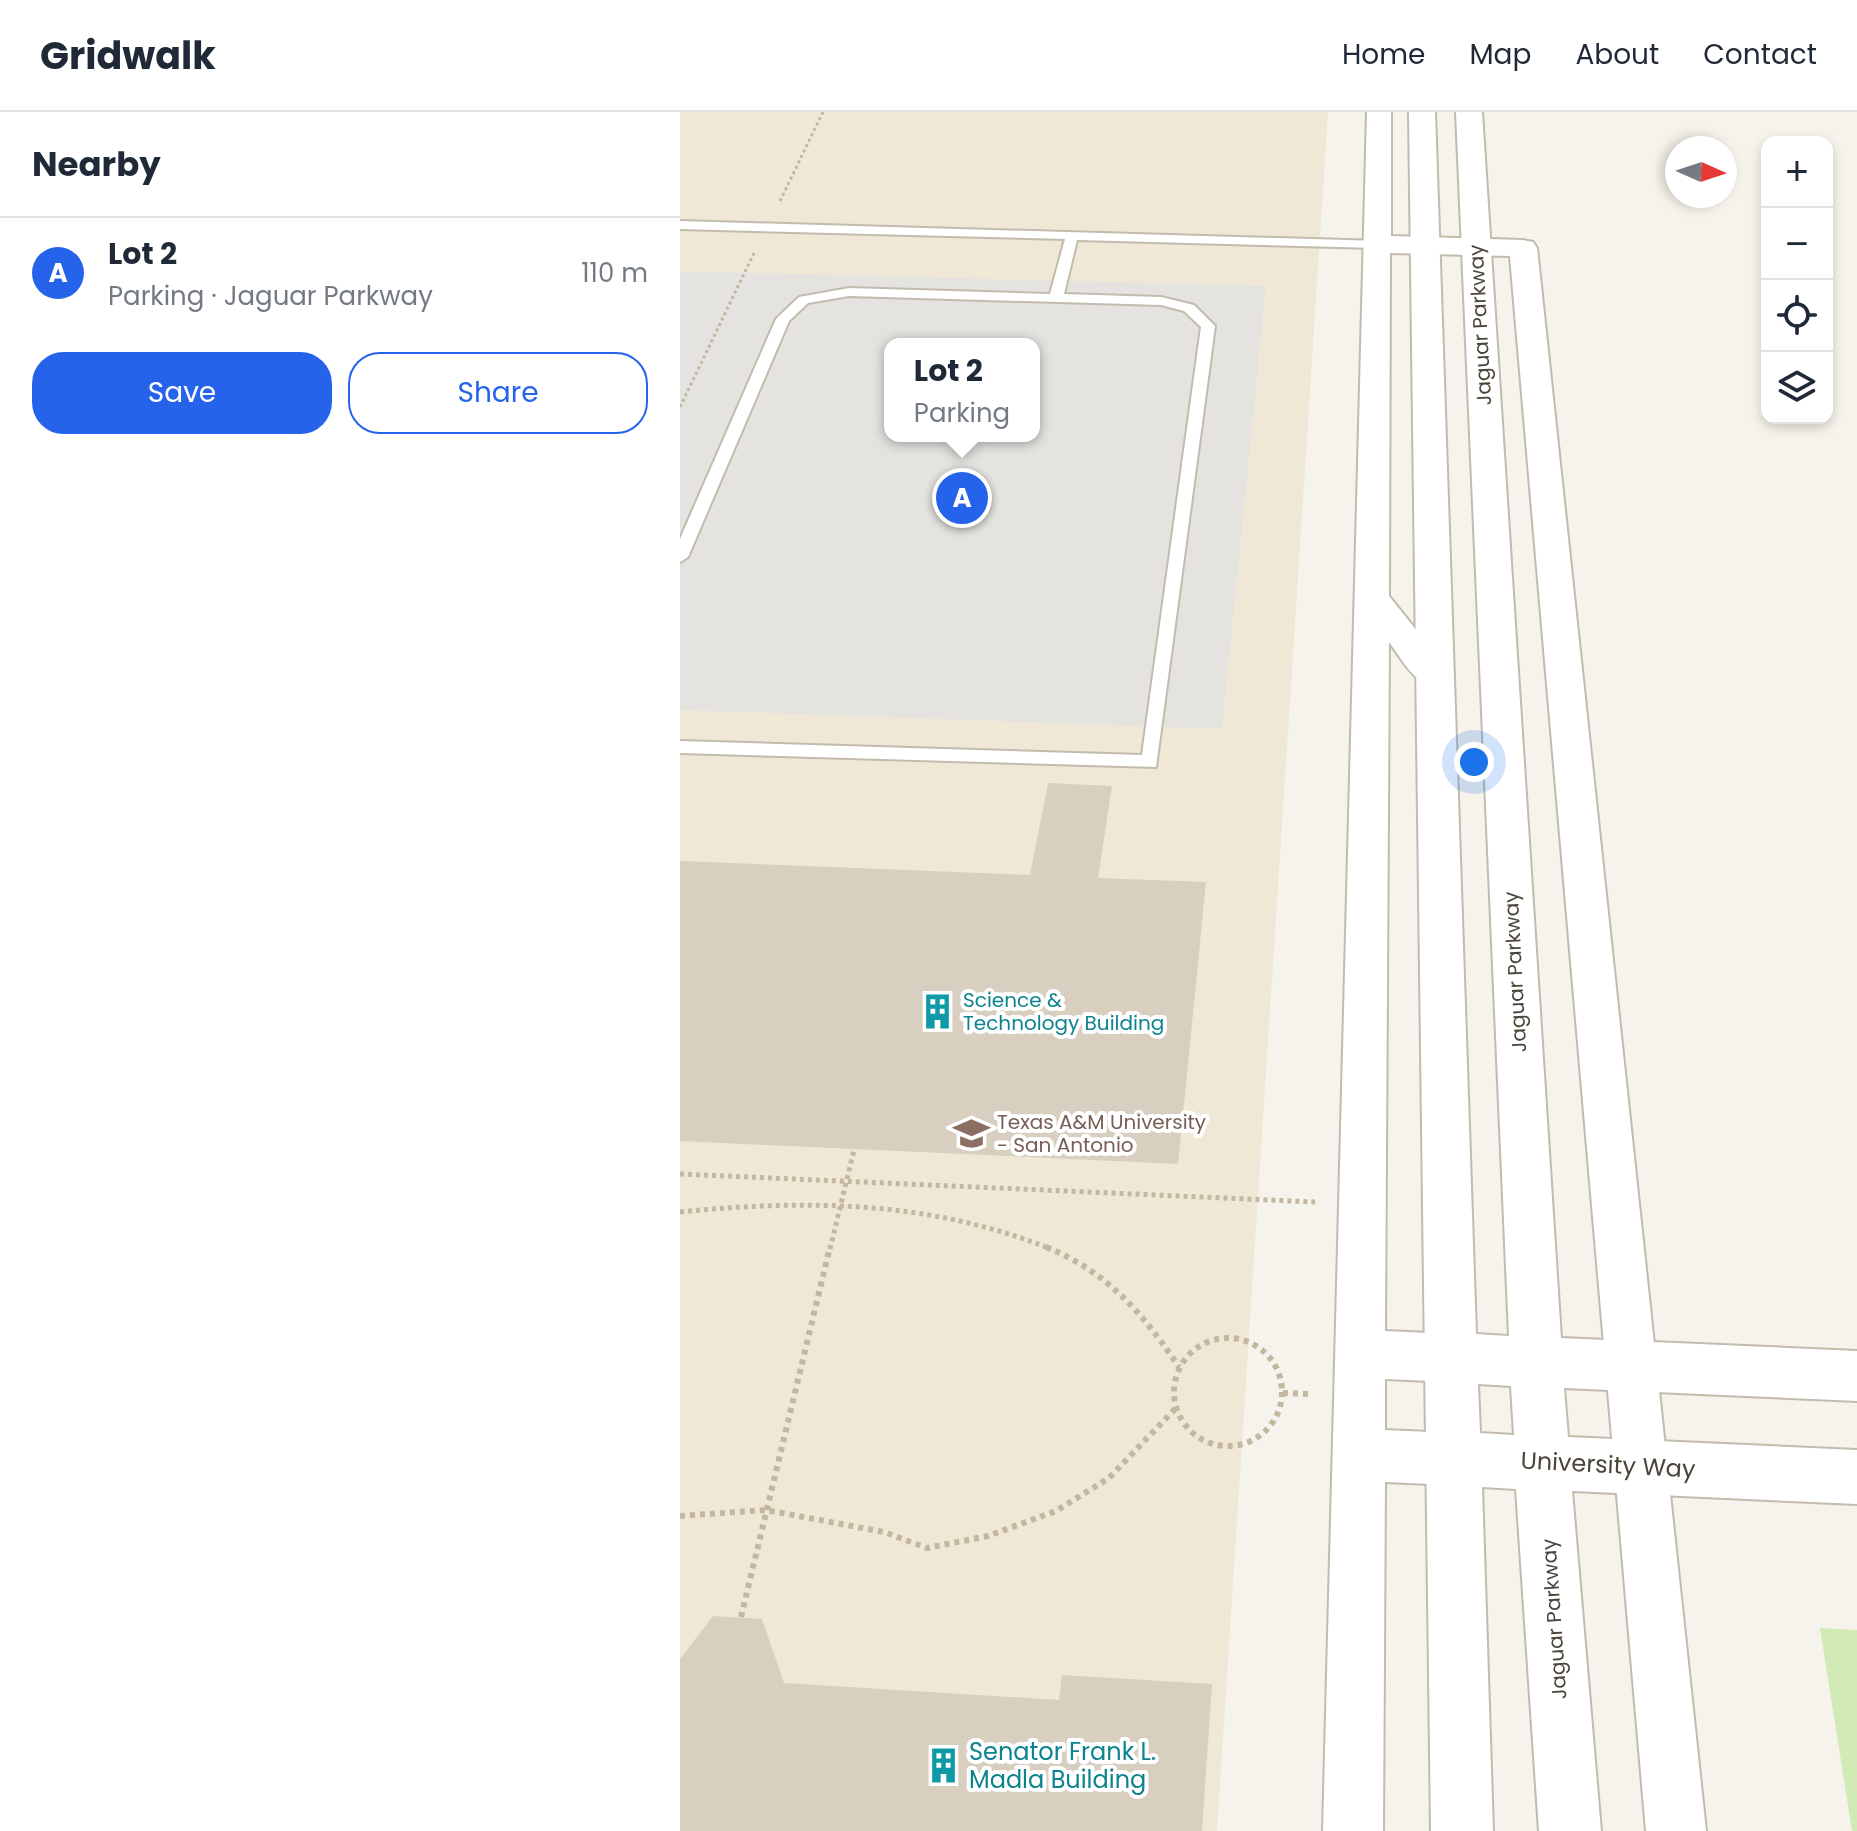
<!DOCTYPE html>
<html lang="en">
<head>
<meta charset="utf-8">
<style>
	:root { --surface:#fff; --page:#f6f6f7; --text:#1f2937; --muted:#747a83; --line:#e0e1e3; --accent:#2563eb }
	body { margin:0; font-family:Poppins,sans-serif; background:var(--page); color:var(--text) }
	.controls { position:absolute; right:24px; top:24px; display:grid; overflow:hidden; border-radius:16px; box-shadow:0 4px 12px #0003 }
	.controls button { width:72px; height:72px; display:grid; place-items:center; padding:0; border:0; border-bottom:2px solid var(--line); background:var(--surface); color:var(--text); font:40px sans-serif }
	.compass { position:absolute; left:985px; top:24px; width:72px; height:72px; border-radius:50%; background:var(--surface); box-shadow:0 4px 12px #0003; rotate:93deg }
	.you { position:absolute; left:794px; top:650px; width:28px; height:28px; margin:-20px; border:6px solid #fff; border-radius:50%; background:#1a73e8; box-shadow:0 0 0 12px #1a73e833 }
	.badge { display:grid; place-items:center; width:52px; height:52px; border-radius:50%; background:var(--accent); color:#fff; font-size:26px; font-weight:700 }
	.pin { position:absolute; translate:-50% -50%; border:4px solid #fff; box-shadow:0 2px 8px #0006 }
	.popup { position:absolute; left:204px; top:226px; width:156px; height:104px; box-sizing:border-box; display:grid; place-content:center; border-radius:16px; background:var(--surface); filter:drop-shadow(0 2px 6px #0005); font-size:26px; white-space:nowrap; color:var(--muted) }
	.popup b { font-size:30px; color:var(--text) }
	.popup::after { content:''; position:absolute; left:50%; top:100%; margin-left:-16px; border:16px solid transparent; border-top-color:var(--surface) }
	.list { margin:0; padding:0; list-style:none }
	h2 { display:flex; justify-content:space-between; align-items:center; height:104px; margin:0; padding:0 32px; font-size:34px }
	h2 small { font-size:26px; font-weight:400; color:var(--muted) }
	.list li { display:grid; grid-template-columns:52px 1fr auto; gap:24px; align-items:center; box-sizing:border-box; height:112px; padding:0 32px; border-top:2px solid var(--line) }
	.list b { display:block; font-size:30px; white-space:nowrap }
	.list p { margin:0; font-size:26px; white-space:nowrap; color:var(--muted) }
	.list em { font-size:26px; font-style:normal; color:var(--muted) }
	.actions { display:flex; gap:16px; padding:24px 32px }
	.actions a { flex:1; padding:18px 0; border:2px solid var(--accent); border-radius:32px; text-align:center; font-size:28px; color:var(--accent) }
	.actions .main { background:var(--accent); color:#fff }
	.icon { flex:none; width:44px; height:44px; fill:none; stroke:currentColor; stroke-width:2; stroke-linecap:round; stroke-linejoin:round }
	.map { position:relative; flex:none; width:1177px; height:1719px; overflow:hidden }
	header { display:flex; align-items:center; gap:48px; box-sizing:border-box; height:112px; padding:0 40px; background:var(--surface); border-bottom:2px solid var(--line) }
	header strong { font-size:38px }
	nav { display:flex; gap:44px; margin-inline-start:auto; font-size:28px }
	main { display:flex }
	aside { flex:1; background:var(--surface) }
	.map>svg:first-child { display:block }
</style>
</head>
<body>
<header>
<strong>Gridwalk</strong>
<nav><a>Home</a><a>Map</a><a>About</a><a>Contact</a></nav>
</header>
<main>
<aside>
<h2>Nearby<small></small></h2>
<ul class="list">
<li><span class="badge">A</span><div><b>Lot 2</b><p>Parking · Jaguar Parkway</p></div><em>110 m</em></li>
</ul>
<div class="actions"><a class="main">Save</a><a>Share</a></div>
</aside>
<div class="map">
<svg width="1177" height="1719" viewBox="0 0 1177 1719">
	<rect width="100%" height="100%" fill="#f6f3ec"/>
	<path fill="#efe8d6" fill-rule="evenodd" d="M0 0H648L537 1719H0ZM210 232H354V324H210Z"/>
	<polygon fill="#d2eab5" points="1140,1516 1177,1518 1177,1719 1172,1719"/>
	<path fill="#e5e3e0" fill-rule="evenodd" d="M0 159 586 174 542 617 0 598ZM210 232H354V324H210Z"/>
	<g fill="#d8cfc1">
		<polygon points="368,671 432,674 418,766 526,770 498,1052 0,1029 0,749 350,763"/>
		<polygon points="33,1504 82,1507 104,1571 379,1588 382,1563 532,1572 522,1719 0,1719 0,1547"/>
	</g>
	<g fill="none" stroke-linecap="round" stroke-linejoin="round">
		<defs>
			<polygon id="service" points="0,109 701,129 702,132 696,136 397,128 384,182 481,185 514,193 535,214 476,655 0,641 0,629 462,643 521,215 504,199 481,193 169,184 128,191 109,209 8,445 0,450 0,427 96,207 119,185 169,176 370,182 385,127 0,117"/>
			<path id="minor" d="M687 0H711V124L843 128 853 130 857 136 1026 1719H966L830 144 710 141 709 484 773 564 768 573C738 581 725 551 709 530L705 1219 771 1222 789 1229 796 1246 789 1263 771 1270 705 1267V1318L772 1321 790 1329 798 1347 790 1365 772 1373 705 1370 703 1719H643Z"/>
			<path id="tertiary" d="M729 0H755L796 1222 829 1224 776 0H802L881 1226 1177 1239V1289L884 1276 888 1325 1177 1338V1392L892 1379 921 1719H859L836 1377 802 1375 813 1719H751ZM798 1272 831 1274 834 1323 800 1321Z"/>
		</defs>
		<use href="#service" stroke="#c2bbae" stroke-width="4"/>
		<use href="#minor" stroke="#c2bbae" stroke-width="4"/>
		<use href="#tertiary" stroke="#c2bbae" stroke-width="4"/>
		<g stroke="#c4b79f" stroke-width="3" stroke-dasharray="3 3" stroke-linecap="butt">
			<polyline points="100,89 143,0"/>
			<polyline points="0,295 74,141"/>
		</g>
		<g stroke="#c4b79f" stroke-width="5" stroke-dasharray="4 4" stroke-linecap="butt">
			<polyline points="0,1062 635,1090"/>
			<path d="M0 1100C128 1087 251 1089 371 1137"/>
			<polyline points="150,1137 174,1038"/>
		</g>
		<g stroke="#c4b79f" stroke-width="6" stroke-dasharray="5 5" stroke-linecap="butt">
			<path d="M366 1135C428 1160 463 1202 499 1255"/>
			<circle cx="548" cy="1280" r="54"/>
			<polyline points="603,1281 630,1282"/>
			<polyline points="0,1404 86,1398 204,1420 247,1436 308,1424 376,1399 429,1366 495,1297"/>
			<polyline points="61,1505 150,1135"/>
		</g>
		<use href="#service" fill="#fff" fill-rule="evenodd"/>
		<use href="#minor" fill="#fff" fill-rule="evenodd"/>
		<use href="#tertiary" fill="#fff" fill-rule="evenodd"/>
	</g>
	<defs>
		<symbol id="building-bare" viewBox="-9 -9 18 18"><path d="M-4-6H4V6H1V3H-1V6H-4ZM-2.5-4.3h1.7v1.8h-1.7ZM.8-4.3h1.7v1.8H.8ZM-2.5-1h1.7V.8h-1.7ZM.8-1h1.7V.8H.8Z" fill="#0f9aa8" stroke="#fff" stroke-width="2.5" paint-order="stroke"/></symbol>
		<symbol id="university-bare" viewBox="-9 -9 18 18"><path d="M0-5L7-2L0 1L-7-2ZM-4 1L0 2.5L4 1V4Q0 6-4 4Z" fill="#8d6e63" stroke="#fff" stroke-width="2.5" paint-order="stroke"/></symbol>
	</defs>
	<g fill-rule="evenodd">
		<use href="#building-bare" x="232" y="874" width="51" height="51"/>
		<use href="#university-bare" x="266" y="996" width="51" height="51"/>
		<use href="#building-bare" x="238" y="1628" width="51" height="51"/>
	</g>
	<g text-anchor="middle" stroke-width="8" stroke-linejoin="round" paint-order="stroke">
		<g font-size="20" fill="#4b4439" stroke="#fff">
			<text transform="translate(800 213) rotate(-93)" y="7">Jaguar Parkway</text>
			<text transform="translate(835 860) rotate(-93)" y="7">Jaguar Parkway</text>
			<text transform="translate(874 1507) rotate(-94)" y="7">Jaguar Parkway</text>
		</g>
		<g font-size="20" fill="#0d838f" stroke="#fff" text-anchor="start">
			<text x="283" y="895">Science &amp;<tspan x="283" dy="23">Technology Building</tspan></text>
		</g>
		<g font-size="20" fill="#785e54" stroke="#fff" text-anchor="start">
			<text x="317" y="1017">Texas A&amp;M University<tspan x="317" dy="23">- San Antonio</tspan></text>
		</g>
		<g font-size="24" fill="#4b4439" stroke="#fff">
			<text transform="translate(928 1353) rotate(3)" y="8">University Way</text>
		</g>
		<g font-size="24" fill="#0d838f" stroke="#fff" text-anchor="start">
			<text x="289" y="1648">Senator Frank L.<tspan x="289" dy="28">Madla Building</tspan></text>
		</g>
	</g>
</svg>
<div class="controls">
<button>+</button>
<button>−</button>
<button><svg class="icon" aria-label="locate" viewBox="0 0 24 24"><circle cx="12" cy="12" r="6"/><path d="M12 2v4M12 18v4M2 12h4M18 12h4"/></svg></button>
<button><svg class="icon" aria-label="layers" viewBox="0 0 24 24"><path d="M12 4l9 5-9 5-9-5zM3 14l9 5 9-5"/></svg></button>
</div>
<svg class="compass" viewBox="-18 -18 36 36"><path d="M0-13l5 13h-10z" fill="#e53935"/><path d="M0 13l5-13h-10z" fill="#747a83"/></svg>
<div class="you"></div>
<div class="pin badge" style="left:282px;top:386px">A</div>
<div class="popup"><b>Lot 2</b>Parking</div>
</div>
</main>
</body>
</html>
